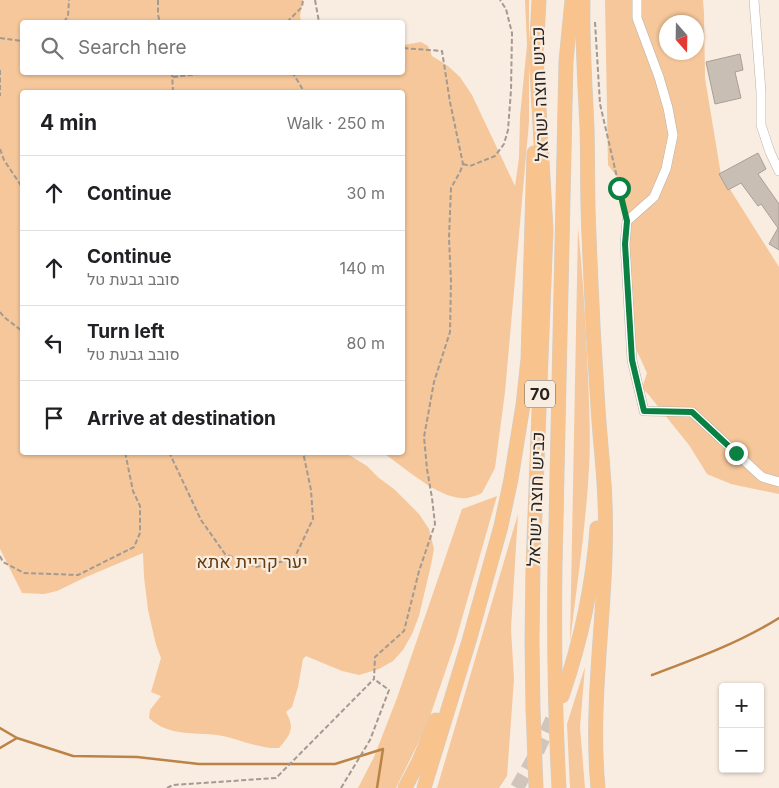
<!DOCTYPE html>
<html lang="en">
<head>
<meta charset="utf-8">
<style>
	:root { --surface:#fff; --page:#f6f6f6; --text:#202124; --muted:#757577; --line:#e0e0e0 }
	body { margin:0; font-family:Inter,Heebo,sans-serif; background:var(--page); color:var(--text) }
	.controls { position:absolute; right:15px; bottom:15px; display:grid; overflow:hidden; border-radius:5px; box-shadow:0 1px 4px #0004 }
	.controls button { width:45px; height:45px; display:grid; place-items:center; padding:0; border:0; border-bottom:1px solid var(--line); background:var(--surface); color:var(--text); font:25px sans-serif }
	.compass { position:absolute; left:659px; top:15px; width:45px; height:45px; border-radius:50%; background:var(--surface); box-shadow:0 1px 4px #0004; rotate:160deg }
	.stop { position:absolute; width:15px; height:15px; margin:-11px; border:4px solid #0b8043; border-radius:50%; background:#fff }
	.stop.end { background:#0b8043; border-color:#fff; box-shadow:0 1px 5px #0008 }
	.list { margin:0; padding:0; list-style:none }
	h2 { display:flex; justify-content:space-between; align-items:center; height:65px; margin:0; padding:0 20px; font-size:21px }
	h2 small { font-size:16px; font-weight:400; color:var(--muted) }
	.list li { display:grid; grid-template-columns:32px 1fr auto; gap:15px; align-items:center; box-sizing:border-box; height:75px; padding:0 20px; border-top:1px solid var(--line) }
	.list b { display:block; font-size:19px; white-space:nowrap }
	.list p { margin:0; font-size:16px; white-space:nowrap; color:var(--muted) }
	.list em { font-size:16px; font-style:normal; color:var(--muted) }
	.icon { flex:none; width:28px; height:28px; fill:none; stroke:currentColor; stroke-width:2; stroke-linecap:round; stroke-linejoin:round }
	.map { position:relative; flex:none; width:779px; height:788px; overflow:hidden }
	.search { position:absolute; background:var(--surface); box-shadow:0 1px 4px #0004; left:20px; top:20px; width:385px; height:55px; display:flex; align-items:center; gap:12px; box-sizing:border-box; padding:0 18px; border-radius:5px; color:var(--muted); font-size:19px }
	.panel { position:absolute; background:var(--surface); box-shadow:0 1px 4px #0004; left:20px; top:90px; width:385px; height:365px; border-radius:5px }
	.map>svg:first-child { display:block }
</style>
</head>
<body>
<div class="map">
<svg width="779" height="788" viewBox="0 0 779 788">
	<rect width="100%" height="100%" fill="#f9ede2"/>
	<g fill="#f5c79a" fill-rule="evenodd">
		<path d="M0 0H303L300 16 301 22H22V72H402L403 45 421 42 428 46 432 56 448 66 460 77 472 95 515 186 519 158 520 116 527 45 525 0H529V122L505 392 495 468 482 493C478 495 472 497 467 498 440 501 405 467 383 453L402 452V92H22V452L346 453 367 466 379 478 394 489 419 514 429 529 434 549 431 565 419 616 412 634 403 650 393 661 379 669 359 675 342 671 306 656 303 659 298 687 292 707 286 712C295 728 291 734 279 748 261 749 241 740 223 736 197 731 170 738 149 718L150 710 161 696 151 692 161 658 156 645 148 610 144 577 143 553 86 577 57 591 44 594 22 593 0 549Z"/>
		<path d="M605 0H703L704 13 705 78 721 175 779 267V494L731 484 707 474 689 445 648 394 642 388 647 373 631 338 623 260 624 209 618 178 608 165ZM666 22H696V52H666Z"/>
		<path d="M578 228C583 277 586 326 588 376 589 406 591 437 589 468 586 526 577 584 570 642Z"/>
		<polygon points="497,496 455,643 427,725 396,788 358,788 374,757 397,698 462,509"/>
		<polygon points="518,514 511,629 514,679 507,776 499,788 437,788"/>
		<polygon points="585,667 580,727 585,788 570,788 567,724"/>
	</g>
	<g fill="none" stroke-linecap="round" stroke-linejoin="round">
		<g stroke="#bc8347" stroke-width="2.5">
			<path d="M652 675C695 659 739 643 779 618"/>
			<polyline points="0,728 17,738 73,756 137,757 199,764 335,764 383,749 377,788"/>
			<polyline points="0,748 17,738"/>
		</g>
	</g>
	<g fill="#c9beb4" stroke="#aa9f95">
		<polygon points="740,54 743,70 735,72 741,98 715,104 706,62"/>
		<polygon points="758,153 766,169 758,174 779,204 779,250 769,244 778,228 761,204 758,206 741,183 728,190 719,174"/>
	</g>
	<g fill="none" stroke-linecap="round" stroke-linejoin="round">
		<polyline stroke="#cfc5bb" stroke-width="14" stroke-dasharray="14 7" stroke-linecap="butt" points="517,788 537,752 556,711"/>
		<defs>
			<g id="minor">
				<polyline points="637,0 637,18 659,77 668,108 673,135 666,169 654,197 627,221 625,244 632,360 644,411 692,412 762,477 779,482"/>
				<polyline points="754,0 761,92 761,125 770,152 779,171"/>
			</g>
			<g id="highway">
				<path d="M583 0C582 42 585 84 587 127 588 162 587 198 589 234 591 292 594 350 598 408 600 440 604 471 605 503 609 598 589 693 598 788"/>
				<path d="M562 696C581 641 593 586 597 528"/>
				<polyline points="405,788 419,761 436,720"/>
				<polyline points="424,788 469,641 501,526 511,479 523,405 528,359 534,153"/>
				<polyline points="536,788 533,709 532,641 533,566 546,230 536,55 539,0"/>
				<path d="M559 788C555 714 554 640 555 567L566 61 572 0"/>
			</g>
		</defs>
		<use href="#minor" stroke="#bcb1a7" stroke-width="10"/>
		<use href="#highway" stroke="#cfcfce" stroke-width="15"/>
		<g stroke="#a39a92" stroke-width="2" stroke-dasharray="5 2.5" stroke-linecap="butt">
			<polyline points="158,0 158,15 160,22"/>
			<polyline points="315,0 319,22"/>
			<polyline points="64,22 68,16 69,0"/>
			<polyline points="287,22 302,7 303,0"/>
			<polyline points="595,22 600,104 625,212"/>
			<polyline points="0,38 22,41"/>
			<polyline points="0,70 0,96"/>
			<polyline points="172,72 173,92"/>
			<polyline points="292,72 299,83 304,92"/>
			<polyline points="173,77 215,72"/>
			<polyline points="0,149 4,160 22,187"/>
			<polyline points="463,164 470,166 495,156 504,144 508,130 511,90 512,33 506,9 500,0"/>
			<polyline points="0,312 4,317 22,331"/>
			<polyline points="169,452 201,520 225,554 256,567 294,559 313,519 311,490 303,452"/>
			<polyline points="0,556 3,562 24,573 78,575 134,547 140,533 140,506 133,491 125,452"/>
			<polyline points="167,788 173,785 276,778 374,679 375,657 404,631 419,571 435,524 432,498 427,469 424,437 434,382 450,332 451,281 449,238 451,188 460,172 463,164 450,102 442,51 402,48"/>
			<polyline points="341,788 370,740 389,690 374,679"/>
		</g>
		<use href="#minor" stroke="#fff" stroke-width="9"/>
		<use href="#highway" stroke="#f9c38d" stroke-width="14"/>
	</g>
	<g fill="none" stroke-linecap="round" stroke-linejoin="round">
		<polyline stroke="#0b8043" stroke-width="6" points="619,188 627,221 625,244 632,360 644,411 692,412 736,453"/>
	</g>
	<g text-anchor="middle" stroke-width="4.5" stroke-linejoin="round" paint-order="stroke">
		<rect fill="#f9ede2" stroke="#66605a" stroke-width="1" x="525" y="380.5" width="30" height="27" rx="4"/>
		<g font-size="16" font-weight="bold" fill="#27231f">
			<text x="540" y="400">70</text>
		</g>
		<g font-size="18" fill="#27231f" stroke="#f9ede2">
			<text transform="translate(540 94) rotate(-92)" y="6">כביש חוצה ישראל</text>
			<text transform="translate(536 499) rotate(-88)" y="6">כביש חוצה ישראל</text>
		</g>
		<g font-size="18" fill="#653d0f" stroke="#f9ede2">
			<text x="252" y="568">יער קריית אתא</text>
		</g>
	</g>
</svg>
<div class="controls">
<button>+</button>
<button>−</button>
</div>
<svg class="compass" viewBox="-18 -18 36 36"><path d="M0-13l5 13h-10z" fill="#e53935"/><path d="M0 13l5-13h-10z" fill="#757577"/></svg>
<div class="stop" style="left:619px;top:188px"></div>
<div class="stop end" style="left:736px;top:453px"></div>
<div class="search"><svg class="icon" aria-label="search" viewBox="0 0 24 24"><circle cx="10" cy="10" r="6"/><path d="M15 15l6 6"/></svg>Search here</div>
<section class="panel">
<h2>4 min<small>Walk · 250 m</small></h2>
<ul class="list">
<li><svg class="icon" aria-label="ahead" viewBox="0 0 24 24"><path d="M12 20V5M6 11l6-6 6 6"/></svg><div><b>Continue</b></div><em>30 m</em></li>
<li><svg class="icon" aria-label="ahead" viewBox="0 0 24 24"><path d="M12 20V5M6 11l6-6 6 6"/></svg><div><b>Continue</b><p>סובב גבעת טל</p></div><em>140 m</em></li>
<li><svg class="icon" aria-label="left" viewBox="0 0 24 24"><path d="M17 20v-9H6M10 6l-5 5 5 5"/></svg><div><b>Turn left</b><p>סובב גבעת טל</p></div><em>80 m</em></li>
<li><svg class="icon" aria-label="arrive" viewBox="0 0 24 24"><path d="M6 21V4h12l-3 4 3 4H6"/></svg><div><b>Arrive at destination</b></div></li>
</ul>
</section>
</div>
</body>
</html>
